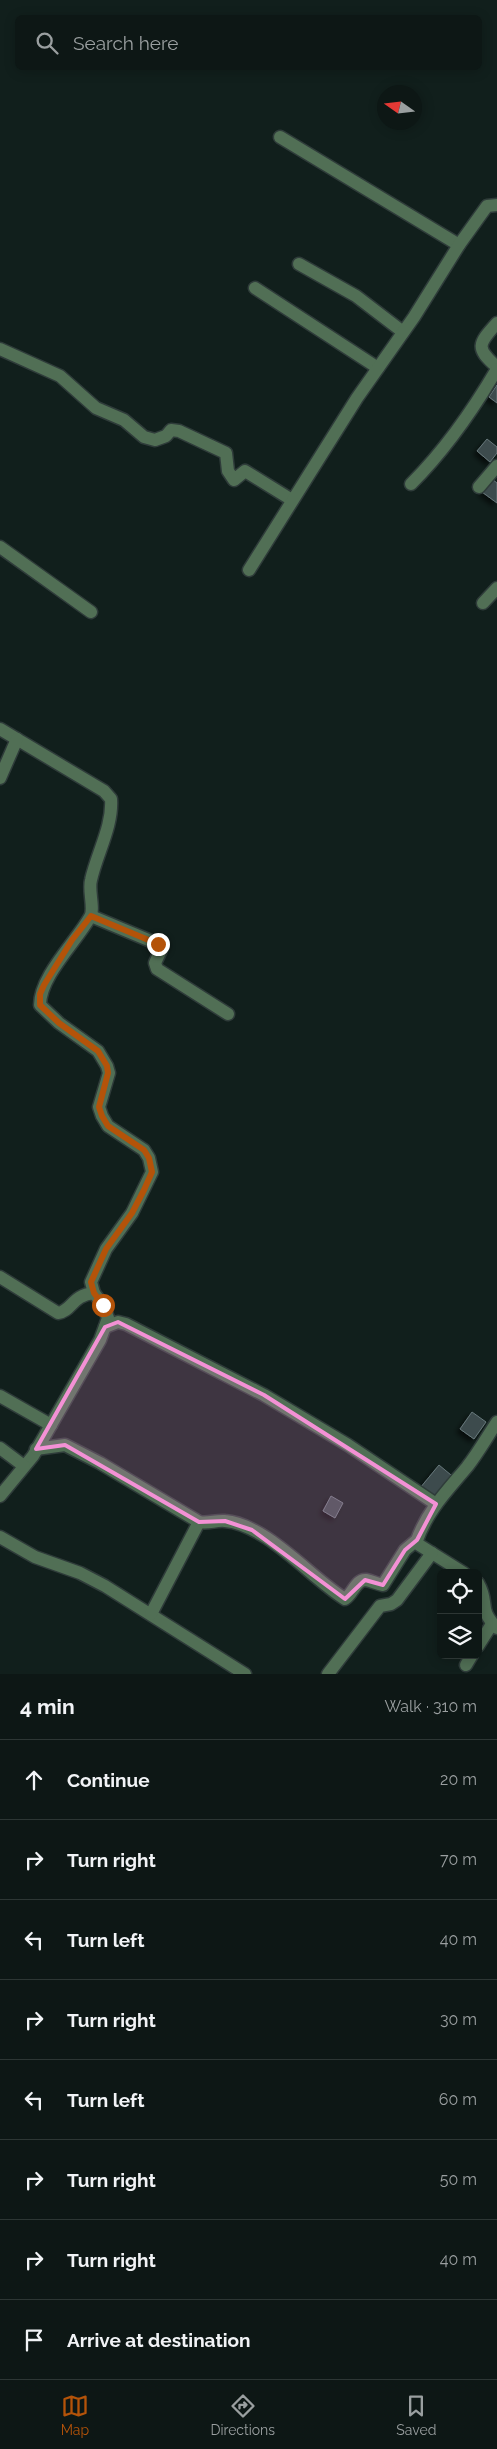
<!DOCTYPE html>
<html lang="en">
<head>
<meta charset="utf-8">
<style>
	:root { --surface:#0d1715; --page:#16201e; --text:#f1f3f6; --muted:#9a9fa0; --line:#2d3634; --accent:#b45309 }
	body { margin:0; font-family:Raleway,sans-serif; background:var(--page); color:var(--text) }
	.controls { position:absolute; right:15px; bottom:15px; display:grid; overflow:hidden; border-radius:8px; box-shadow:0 2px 12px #0003 }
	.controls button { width:45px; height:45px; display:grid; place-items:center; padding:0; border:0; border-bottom:1px solid var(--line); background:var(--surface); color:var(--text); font:25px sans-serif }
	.compass { position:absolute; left:377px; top:85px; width:45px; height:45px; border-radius:50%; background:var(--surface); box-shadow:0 2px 12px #0003; rotate:284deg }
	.stop { position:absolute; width:15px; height:15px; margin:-11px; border:4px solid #b45309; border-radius:50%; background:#fff }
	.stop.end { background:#b45309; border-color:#fff; box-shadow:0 1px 5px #0008 }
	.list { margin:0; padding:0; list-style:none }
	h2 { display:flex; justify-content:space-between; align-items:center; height:65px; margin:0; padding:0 20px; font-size:21px }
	h2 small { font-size:16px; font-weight:400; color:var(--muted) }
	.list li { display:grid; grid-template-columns:32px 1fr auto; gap:15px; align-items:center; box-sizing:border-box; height:80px; padding:0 20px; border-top:1px solid var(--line) }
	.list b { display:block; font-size:19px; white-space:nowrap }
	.list em { font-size:16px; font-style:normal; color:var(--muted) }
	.icon { flex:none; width:28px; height:28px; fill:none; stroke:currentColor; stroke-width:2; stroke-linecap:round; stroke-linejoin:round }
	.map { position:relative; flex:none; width:497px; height:1674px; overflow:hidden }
	.search { position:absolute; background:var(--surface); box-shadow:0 2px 12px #0003; left:15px; right:15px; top:15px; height:55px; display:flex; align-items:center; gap:12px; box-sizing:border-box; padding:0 18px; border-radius:8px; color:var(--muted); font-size:19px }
	.sheet { height:705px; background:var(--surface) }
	nav { display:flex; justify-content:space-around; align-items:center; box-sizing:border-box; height:70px; border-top:1px solid var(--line); background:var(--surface); font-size:14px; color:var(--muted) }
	nav a { display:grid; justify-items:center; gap:2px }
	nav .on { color:var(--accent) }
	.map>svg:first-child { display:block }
</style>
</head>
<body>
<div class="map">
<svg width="497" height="1674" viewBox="0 0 497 1674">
	<defs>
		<filter id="shadow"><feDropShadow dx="-3.5" dy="3.5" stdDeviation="2.5" flood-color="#0009"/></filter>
	</defs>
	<rect width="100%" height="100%" fill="#111f1c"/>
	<g fill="#3c4b4e" stroke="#68787b" filter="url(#shadow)">
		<polygon points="497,385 497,403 489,397"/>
		<polygon points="487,439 497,447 497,453 490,462 477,451"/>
		<polygon points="492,479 497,483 497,503 482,492"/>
		<polygon points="472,1412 486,1422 474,1439 460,1429"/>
		<polygon points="439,1465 451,1475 433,1498 420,1488"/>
		<polygon points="331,1496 343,1503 335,1518 323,1511"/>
	</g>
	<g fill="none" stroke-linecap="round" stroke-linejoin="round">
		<defs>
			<g id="street">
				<polyline points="280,137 459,245"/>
				<polyline points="299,264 356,296 403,332"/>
				<polyline points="255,288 378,368"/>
				<path d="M497 323C478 344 475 348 497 367"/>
				<polyline points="0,349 60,376 96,408 124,420 144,437 155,440 166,436 171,430 179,431 226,453 228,471 234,480 245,471 292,500"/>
				<path d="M411 484C444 451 473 410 497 369"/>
				<polyline points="479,487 497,466"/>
				<polyline points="0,547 91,612"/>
				<polyline points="249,570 357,398 414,317 459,245 487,206 497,205"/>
				<polyline points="483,603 497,588"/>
				<path d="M0 729 104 791 111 799C113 826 97 853 91 880 88 891 95 909 90 917 76 942 40 976 40 1005L59 1023 98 1051 107 1066 109 1073 99 1107 102 1116 108 1126 144 1150 149 1158 152 1172 132 1213 106 1249 91 1282 94 1293 103 1305 108 1318 100 1340 33 1456 0 1496"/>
				<polyline points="0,778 17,739"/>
				<polyline points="91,916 158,944 161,950 155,963 157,969 228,1014"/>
				<path d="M0 1277 58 1313C72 1311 72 1295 94 1293"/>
				<polyline points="105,1327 118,1322 126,1324 264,1395 348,1445 436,1504"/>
				<polyline points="0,1396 51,1425"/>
				<polyline points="0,1448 24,1466"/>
				<path d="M36 1449 65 1445 100 1463 199 1522C208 1524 216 1520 225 1521 266 1524 312 1579 345 1599 353 1594 356 1579 366 1580 372 1581 377 1584 383 1585L405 1550 417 1540"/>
				<polyline points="0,1537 35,1557 80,1573 105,1586 245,1674"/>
				<path d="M464 1573 416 1543C426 1512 447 1491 467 1467 478 1453 487 1437 497 1422"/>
				<path d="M478 1583C490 1604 477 1608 497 1628"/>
				<polyline points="151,1614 199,1522"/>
				<polyline points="478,1646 492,1624"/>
				<polyline points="466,1665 472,1655"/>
				<polyline points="328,1674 380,1606 391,1604 397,1600 432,1553"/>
			</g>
		</defs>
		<use href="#street" stroke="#2f3c3a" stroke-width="15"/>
		<use href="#street" stroke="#516f55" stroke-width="12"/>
	</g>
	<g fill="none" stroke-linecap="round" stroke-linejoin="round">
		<polyline stroke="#b45309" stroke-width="6" points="103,1305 94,1293 91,1282 106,1249 132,1213 144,1190 152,1172 149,1158 144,1150 108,1126 102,1116 99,1107 108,1073 107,1066 98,1051 59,1023 40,1005 40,994 44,985 72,940 91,916 158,944"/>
	</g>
	<path fill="#f391d5" fill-opacity="0.2" stroke="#f391d5" stroke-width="4" stroke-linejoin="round" d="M118 1322 264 1395 436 1504 417 1540 405 1550 383 1585 365 1580 345 1599 252 1530 225 1521 199 1522 65 1445 36 1449 105 1327Z"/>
</svg>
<div class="controls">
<button><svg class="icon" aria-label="locate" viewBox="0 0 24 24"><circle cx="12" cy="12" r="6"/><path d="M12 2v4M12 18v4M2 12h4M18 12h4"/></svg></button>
<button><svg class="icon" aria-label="layers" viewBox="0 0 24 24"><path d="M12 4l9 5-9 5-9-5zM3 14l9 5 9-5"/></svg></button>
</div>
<svg class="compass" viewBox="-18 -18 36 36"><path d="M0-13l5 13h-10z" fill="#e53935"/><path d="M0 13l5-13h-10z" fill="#9a9fa0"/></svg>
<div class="stop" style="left:103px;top:1305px"></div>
<div class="stop end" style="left:158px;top:944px"></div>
<div class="search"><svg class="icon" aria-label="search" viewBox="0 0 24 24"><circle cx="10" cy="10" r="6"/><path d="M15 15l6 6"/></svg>Search here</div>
</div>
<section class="sheet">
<h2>4 min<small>Walk · 310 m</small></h2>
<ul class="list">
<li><svg class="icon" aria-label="ahead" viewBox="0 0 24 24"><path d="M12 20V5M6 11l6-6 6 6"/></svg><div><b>Continue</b></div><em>20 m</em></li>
<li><svg class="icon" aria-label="right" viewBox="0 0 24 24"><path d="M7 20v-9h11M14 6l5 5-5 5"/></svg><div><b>Turn right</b></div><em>70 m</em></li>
<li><svg class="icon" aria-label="left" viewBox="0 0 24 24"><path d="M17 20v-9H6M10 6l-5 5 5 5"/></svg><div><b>Turn left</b></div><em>40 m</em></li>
<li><svg class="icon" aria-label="right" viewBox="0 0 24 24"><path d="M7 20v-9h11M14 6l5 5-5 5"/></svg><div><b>Turn right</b></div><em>30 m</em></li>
<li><svg class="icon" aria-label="left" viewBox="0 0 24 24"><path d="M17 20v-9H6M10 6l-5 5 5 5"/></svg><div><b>Turn left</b></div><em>60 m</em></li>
<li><svg class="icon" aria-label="right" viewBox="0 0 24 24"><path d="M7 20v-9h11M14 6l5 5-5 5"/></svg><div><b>Turn right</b></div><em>50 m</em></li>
<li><svg class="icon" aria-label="right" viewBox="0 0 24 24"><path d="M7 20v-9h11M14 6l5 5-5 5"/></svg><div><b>Turn right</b></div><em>40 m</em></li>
<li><svg class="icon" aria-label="arrive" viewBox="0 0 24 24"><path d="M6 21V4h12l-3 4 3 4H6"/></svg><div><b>Arrive at destination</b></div></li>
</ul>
</section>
<nav>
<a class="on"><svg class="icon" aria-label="map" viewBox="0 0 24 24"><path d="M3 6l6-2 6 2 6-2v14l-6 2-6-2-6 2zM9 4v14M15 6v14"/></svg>Map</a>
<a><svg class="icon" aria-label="directions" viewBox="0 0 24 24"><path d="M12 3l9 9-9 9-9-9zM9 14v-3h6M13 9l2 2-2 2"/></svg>Directions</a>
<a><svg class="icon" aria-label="saved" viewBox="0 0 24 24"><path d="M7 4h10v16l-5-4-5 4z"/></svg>Saved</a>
</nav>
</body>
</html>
